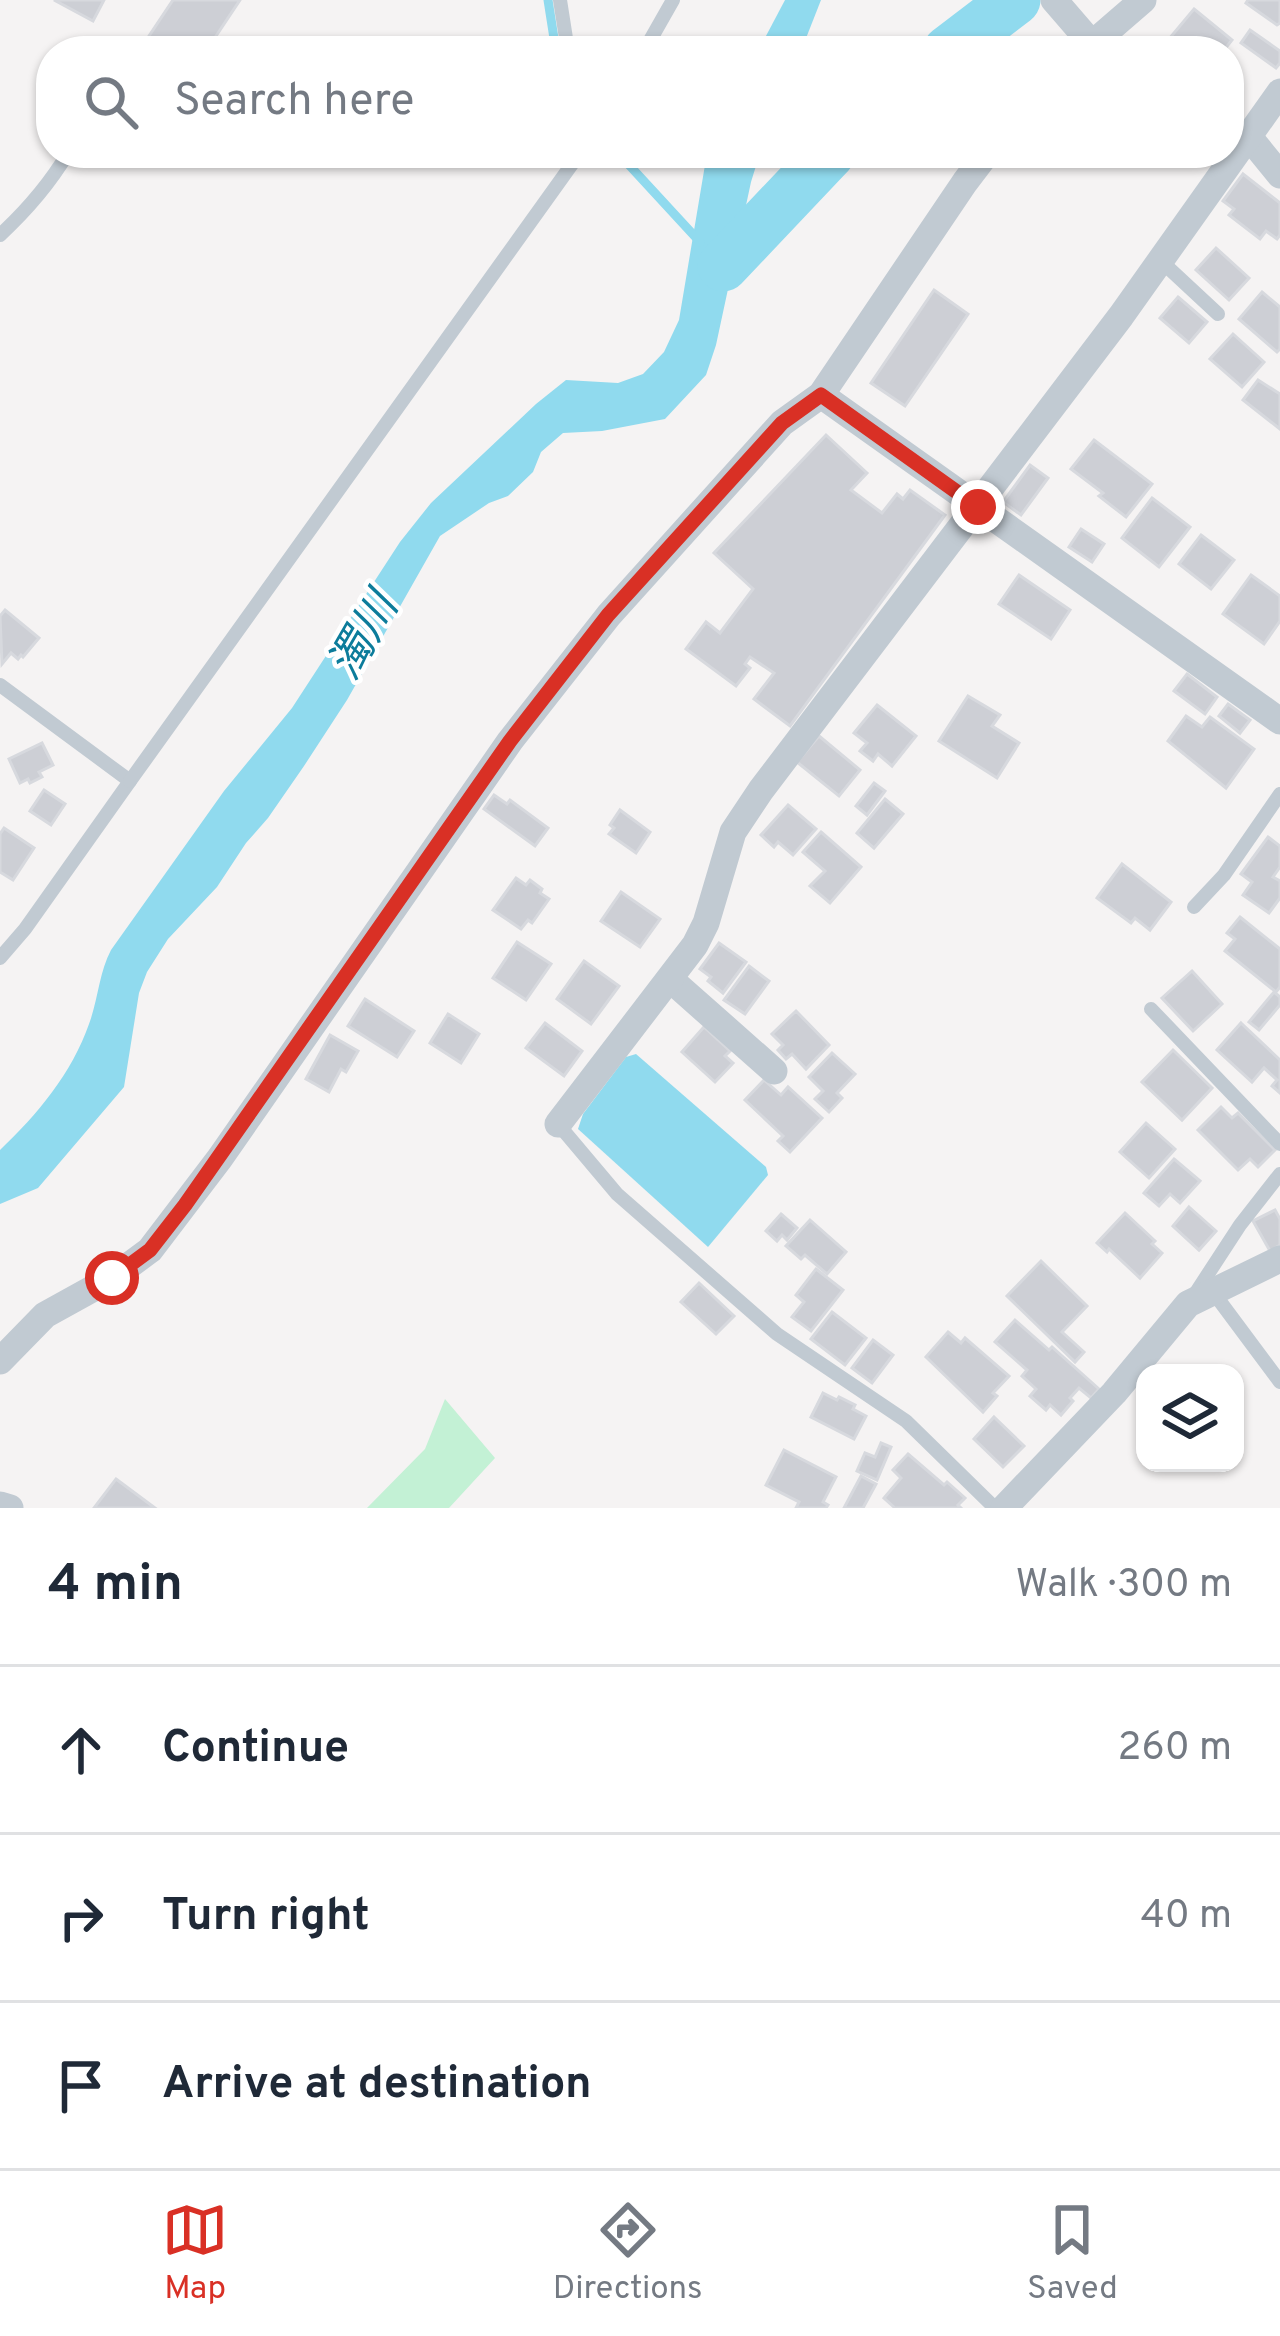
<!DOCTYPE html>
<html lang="en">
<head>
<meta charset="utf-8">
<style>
	:root { --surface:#fff; --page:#f2f2f3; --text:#1f2937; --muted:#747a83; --line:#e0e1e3; --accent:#d93025 }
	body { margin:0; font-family:Overpass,"Noto Sans JP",sans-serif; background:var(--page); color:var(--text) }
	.controls { position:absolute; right:36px; bottom:36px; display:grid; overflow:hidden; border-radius:24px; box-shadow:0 3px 9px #0004 }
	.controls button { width:108px; height:108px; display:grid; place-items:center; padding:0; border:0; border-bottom:3px solid var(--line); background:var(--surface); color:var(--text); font:60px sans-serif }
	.stop { position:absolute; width:36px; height:36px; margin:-27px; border:9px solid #d93025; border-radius:50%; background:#fff }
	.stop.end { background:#d93025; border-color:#fff; box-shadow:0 3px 12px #0008 }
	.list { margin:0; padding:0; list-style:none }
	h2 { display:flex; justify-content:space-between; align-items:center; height:156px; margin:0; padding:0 48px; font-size:51px }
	h2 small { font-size:39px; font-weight:400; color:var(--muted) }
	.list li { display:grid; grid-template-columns:78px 1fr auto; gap:36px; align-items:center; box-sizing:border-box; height:168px; padding:0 48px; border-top:3px solid var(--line) }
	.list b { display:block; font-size:45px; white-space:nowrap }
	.list em { font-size:39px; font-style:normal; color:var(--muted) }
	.icon { flex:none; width:66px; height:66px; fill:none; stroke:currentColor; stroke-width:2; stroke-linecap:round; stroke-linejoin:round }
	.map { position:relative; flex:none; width:1280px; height:1508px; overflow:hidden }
	.search { position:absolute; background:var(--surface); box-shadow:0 3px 9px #0004; left:36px; right:36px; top:36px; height:132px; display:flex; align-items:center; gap:30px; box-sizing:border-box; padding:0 42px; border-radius:48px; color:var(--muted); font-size:45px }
	.sheet { height:660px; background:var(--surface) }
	nav { display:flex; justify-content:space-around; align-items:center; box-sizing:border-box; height:168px; border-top:3px solid var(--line); background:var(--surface); font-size:33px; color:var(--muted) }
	nav a { display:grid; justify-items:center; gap:6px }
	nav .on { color:var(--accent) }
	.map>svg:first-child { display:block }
</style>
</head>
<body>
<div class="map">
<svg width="1280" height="1508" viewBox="0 0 1280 1508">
	<rect width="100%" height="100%" fill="#f5f3f3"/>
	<polygon fill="#c3f1d5" points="445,1399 495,1458 449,1508 367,1508 425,1449"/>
	<g fill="#90daee">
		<polygon points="785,0 821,0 801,51 758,51"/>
		<path d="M707 153H760L751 182 716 345 706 375 665 419 602 431 563 433 541 452 533 472 508 496 489 503 440 536 347 700 304 766 268 818 246 843 217 887 168 939 147 972 139 993 124 1087 38 1188 0 1204V1150C37 1115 72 1073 89 1024 98 1000 99 973 111 950L224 791 292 708 400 542 431 503 536 404 566 380 618 383 643 374 664 352 679 320Z"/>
		<polygon points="636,1054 766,1167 768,1175 708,1247 578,1129 583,1114 626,1057"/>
	</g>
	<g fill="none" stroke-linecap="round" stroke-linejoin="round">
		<g stroke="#90daee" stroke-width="9">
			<polyline points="548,0 556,51"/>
			<polyline points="618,153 700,242"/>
		</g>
		<g stroke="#90daee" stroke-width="51">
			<polyline points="948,51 1015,0"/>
			<polyline points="723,266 830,153"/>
		</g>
	</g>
	<g fill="#cdcfd5" stroke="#d7d9de" stroke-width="3">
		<polygon points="54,0 104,0 93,21"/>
		<polygon points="173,0 240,0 206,51 139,51"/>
		<polygon points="1248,0 1280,0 1280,23 1277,25 1246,3"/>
		<polygon points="1194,9 1232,40 1224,50 1226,51 1172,51 1164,45"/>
		<polygon points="1250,30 1280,51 1280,63 1276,68 1241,43"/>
		<polygon points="1243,174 1280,203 1280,235 1277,239 1266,231 1260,239 1229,215 1234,209 1223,201"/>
		<polygon points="1216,248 1249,278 1229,300 1196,270"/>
		<polygon points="934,290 968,314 905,406 871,383"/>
		<polygon points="1262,292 1280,307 1280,349 1277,352 1239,319"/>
		<polygon points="1178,297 1207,322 1189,343 1160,318"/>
		<polygon points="1233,334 1264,362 1242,387 1210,359"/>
		<polygon points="1258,380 1280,394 1280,429 1243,400"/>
		<polygon points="826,435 867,473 851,490 882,513 897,494 903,499 910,490 945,515 790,726 754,699 774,673 750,657 745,664 750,668 736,686 686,649 706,622 720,633 753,589 714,553"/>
		<polygon points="1094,440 1152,484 1126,517 1099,496 1103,493 1071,469"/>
		<polygon points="1030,465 1048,478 1021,515 1003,502"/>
		<polygon points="1152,498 1190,527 1159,567 1122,538"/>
		<polygon points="1081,529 1104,544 1092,562 1069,547"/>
		<polygon points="1201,535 1234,560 1211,589 1179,564"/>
		<polygon points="1019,575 1070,610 1051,639 999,604"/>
		<polygon points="1251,575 1280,596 1280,621 1264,644 1223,614"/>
		<polygon points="5,610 39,638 23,657 21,655 18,659 11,653 2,664 0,616"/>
		<polygon points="1187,674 1217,697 1205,714 1174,691"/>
		<polygon points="968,696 1000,715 992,726 1019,743 997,778 939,741"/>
		<polygon points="1228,704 1250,720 1240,733 1219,716"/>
		<polygon points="877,705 916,736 892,766 878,754 873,761 860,751 867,743 854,733"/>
		<polygon points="1186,716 1202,727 1210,717 1254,749 1226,788 1168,741"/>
		<polygon points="819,736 860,770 839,796 797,762"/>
		<polygon points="42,743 53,765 39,772 42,777 30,783 28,779 20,783 9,759"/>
		<polygon points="874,783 885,791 867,815 856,806"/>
		<polygon points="44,790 65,804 51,825 30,811"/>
		<polygon points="494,795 507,804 510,800 548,828 535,846 484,809"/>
		<polygon points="885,799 903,814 874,848 857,833"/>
		<polygon points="788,805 816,829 793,855 778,842 774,847 761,835"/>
		<polygon points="620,810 650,832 636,853 609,834 614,828 610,825"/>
		<polygon points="4,828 34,848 13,880 0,872 0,834"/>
		<polygon points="821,832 861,867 830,903 810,886 825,871 803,852"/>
		<polygon points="1268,837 1280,846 1280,867 1273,877 1280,881 1280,898 1269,913 1243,895 1252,882 1241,874"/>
		<polygon points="1122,864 1171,902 1150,930 1135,918 1131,923 1097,898"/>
		<polygon points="516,878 526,885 530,880 542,889 540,893 549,899 532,923 528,920 521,929 493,910"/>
		<polygon points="621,892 660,919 640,947 601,921"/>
		<polygon points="1240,917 1280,949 1280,987 1276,992 1225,951 1235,939 1227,933"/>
		<polygon points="517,942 551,964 526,1000 493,978"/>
		<polygon points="719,943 746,962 723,993 708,981 711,977 700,969"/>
		<polygon points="584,961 619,986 591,1024 557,999"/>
		<polygon points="749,966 769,981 745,1014 724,1000"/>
		<polygon points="1192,971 1222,1004 1193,1031 1162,998"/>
		<polygon points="1274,992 1280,997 1280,1005 1259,1030 1249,1022"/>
		<polygon points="365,999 414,1031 397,1057 348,1026"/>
		<polygon points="796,1011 829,1045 806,1069 792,1054 786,1059 778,1050 783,1045 772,1034"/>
		<polygon points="448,1014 479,1034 461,1063 430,1043"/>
		<polygon points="545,1023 582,1051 564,1076 526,1048"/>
		<polygon points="1241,1023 1280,1060 1280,1093 1272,1086 1277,1080 1264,1068 1252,1082 1217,1050"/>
		<polygon points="704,1027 730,1051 725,1056 733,1063 715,1082 682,1052"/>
		<polygon points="330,1035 358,1051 346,1072 341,1069 329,1092 306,1079"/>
		<polygon points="1173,1050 1212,1088 1182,1120 1142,1082"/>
		<polygon points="832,1053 855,1074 837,1093 842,1098 829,1112 815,1099 823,1091 809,1077"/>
		<polygon points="764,1080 781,1095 788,1087 822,1118 790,1152 778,1141 783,1136 745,1100"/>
		<polygon points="1221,1107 1232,1118 1238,1113 1275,1150 1258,1167 1250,1159 1238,1170 1198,1130"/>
		<polygon points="1146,1123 1175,1149 1149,1178 1120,1152"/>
		<polygon points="1174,1159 1200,1181 1180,1203 1170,1194 1159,1206 1144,1193"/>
		<polygon points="1189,1207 1216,1231 1199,1250 1173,1226"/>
		<polygon points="1275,1210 1280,1219 1280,1245 1270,1251 1253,1221"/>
		<polygon points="1125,1213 1155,1241 1152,1244 1162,1253 1140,1278 1109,1249 1107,1252 1097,1243"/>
		<polygon points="781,1214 797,1228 787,1240 782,1235 777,1241 766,1231"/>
		<polygon points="810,1220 846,1252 827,1274 805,1255 801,1259 786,1246"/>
		<polygon points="1041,1261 1087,1306 1062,1332 1084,1352 1075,1362 1007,1296"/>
		<polygon points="816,1269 843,1290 811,1331 792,1317 804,1302 796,1295"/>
		<polygon points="699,1283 734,1316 716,1334 681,1302"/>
		<polygon points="832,1312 866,1338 845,1365 811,1339"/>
		<polygon points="1015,1320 1049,1350 1052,1347 1099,1389 1091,1398 1079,1388 1070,1398 1073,1401 1061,1415 1050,1405 1046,1410 1030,1396 1036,1389 1022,1376 1027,1370 995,1342"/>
		<polygon points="948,1332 961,1343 965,1338 1009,1376 993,1393 997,1396 983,1412 926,1357"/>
		<polygon points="873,1340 893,1355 872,1383 852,1368"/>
		<polygon points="823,1393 837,1400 839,1397 855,1405 853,1409 866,1416 854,1439 811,1417"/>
		<polygon points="994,1417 1024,1446 1003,1467 974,1439"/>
		<polygon points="881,1443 891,1447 877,1480 857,1471 865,1453 875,1457"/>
		<polygon points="784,1450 836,1477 823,1502 828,1505 826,1508 796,1508 799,1502 766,1485"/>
		<polygon points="908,1454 944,1485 947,1482 965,1498 958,1505 961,1508 895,1508 884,1498 901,1478 893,1470"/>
		<polygon points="861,1476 876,1484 863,1508 844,1508"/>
		<polygon points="116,1479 155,1508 94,1508"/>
	</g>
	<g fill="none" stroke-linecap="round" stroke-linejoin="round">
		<g stroke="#c1cad2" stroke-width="14">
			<polyline points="560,0 568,51"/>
			<polyline points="644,51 673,0"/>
			<path d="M0 235C26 211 50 183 68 153"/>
			<polyline points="1161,261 1218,314"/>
			<polyline points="0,685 130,781 25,929 0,958"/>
			<polyline points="130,781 580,153"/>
			<polyline points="1194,907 1224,875 1280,794"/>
			<polyline points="1151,1009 1280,1144"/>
			<polyline points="558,1124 617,1194 777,1334 906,1421 995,1508"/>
			<polyline points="1213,1292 1280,1382"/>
			<polyline points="1193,1297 1240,1225 1280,1174"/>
		</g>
		<g stroke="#c1cad2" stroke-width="27">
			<polyline points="1054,0 1092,44"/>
			<polyline points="1084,51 1143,0"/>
			<polyline points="1249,137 1280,175"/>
			<polyline points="821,395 1280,721"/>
			<polyline points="670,979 774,1071"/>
			<polyline points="558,1124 695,945 706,923 733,832 761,790 1121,316 1280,92"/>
			<polyline points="0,1361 45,1315 112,1278 150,1250 220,1158 510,741 609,615 782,423 821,395 965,182 987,153"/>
			<polyline points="0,1505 10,1508"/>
			<polyline points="1004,1508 1114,1393 1188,1304 1280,1259"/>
		</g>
	</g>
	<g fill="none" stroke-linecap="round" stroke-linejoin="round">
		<polyline stroke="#d93025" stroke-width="15" points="112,1278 150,1250 185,1205 510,741 608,615 782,423 821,395 978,507"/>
	</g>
	<g text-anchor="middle" stroke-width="9" stroke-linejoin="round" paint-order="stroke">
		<g font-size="45" font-style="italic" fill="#0c7c9b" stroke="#fff">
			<text transform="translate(362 635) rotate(-60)" y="16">濁川</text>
		</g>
	</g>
</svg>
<div class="controls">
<button><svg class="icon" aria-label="layers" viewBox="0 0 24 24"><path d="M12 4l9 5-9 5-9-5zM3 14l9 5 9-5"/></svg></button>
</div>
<div class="stop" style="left:112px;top:1278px"></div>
<div class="stop end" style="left:978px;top:507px"></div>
<div class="search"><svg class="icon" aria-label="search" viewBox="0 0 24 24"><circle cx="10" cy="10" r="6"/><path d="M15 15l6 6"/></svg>Search here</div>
</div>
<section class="sheet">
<h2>4 min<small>Walk · 300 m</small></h2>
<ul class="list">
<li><svg class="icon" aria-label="ahead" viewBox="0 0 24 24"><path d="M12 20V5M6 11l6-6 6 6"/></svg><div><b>Continue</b></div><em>260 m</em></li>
<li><svg class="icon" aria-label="right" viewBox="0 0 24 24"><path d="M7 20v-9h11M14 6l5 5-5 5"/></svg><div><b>Turn right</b></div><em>40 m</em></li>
<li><svg class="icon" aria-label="arrive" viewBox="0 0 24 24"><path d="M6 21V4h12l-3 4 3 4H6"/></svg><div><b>Arrive at destination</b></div></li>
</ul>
</section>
<nav>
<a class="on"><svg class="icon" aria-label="map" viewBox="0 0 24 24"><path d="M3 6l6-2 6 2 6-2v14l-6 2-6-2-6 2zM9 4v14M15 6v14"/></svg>Map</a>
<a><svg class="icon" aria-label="directions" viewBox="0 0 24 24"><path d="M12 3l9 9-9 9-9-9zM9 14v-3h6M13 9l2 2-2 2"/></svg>Directions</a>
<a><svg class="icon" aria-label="saved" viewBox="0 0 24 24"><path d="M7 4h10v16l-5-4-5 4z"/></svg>Saved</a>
</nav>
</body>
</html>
